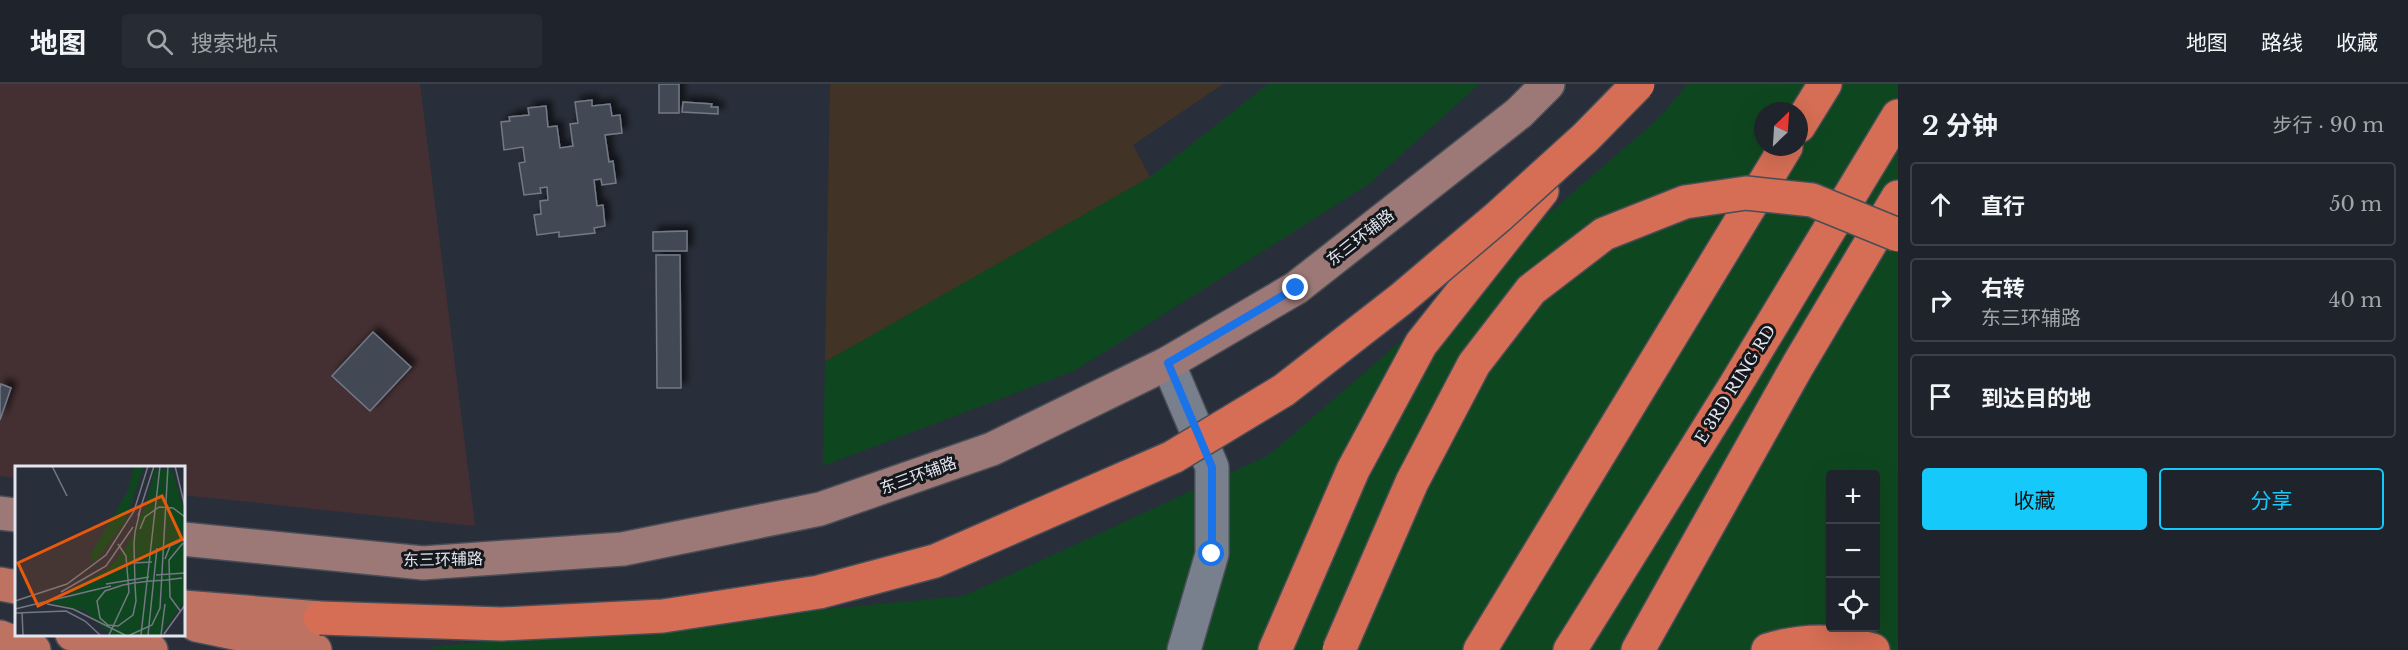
<!DOCTYPE html>
<html lang="zh">
<head>
<meta charset="utf-8">
<style>
	:root { --surface:#1f232c; --page:#272b34; --text:#f1f3f6; --muted:#a1a4a9; --line:#3c4048; --accent:#15cafb }
	body { margin:0; font-family:"Libre Baskerville","Noto Sans SC",serif; background:var(--page); color:var(--text) }
	.controls { position:absolute; right:18px; bottom:18px; display:grid; overflow:hidden; border-radius:6px; box-shadow:0 6px 24px #0002 }
	.controls button { width:54px; height:54px; display:grid; place-items:center; padding:0; border:0; border-bottom:2px solid var(--line); background:var(--surface); color:var(--text); font:30px sans-serif }
	.compass { position:absolute; left:1754px; top:18px; width:54px; height:54px; border-radius:50%; background:var(--surface); box-shadow:0 6px 24px #0002; rotate:25deg }
	.stop { position:absolute; width:18px; height:18px; margin:-14px; border:4px solid #1a73e8; border-radius:50%; background:#fff }
	.stop.end { background:#1a73e8; border-color:#fff; box-shadow:0 2px 6px #0008 }
	.list { margin:0; padding:0; list-style:none }
	h2 { display:flex; justify-content:space-between; align-items:center; height:78px; margin:0; padding:0 24px; font-size:26px }
	h2 small { font-size:20px; font-weight:400; color:var(--muted) }
	.list li { display:grid; grid-template-columns:39px 1fr auto; gap:18px; align-items:center; box-sizing:border-box; height:84px; margin:0 12px 12px; padding:0 12px; border:2px solid var(--line); border-radius:6px }
	.list b { display:block; font-size:22px; white-space:nowrap }
	.list p { margin:0; font-size:20px; white-space:nowrap; color:var(--muted) }
	.list em { font-size:20px; font-style:normal; color:var(--muted) }
	.actions { display:flex; gap:12px; padding:18px 24px }
	.actions a { flex:1; padding:14px 0; border:2px solid var(--accent); border-radius:6px; text-align:center; font-size:21px; color:var(--accent) }
	.actions .main { background:var(--accent); color:#111 }
	.icon { flex:none; width:33px; height:33px; fill:none; stroke:currentColor; stroke-width:2; stroke-linecap:round; stroke-linejoin:round }
	.map { position:relative; flex:none; width:1898px; height:566px; overflow:hidden }
	header { display:flex; align-items:center; gap:36px; box-sizing:border-box; height:84px; padding:0 30px; background:var(--surface); border-bottom:2px solid var(--line) }
	header strong { font-size:28px }
	nav { display:flex; gap:33px; margin-inline-start:auto; font-size:21px }
	.search { width:420px; height:54px; background:var(--page); display:flex; align-items:center; gap:15px; box-sizing:border-box; padding:0 21px; border-radius:6px; color:var(--muted); font-size:22px }
	main { display:flex }
	aside { flex:1; background:var(--surface) }
	.map>svg:first-child { display:block }
</style>
</head>
<body>
<header>
<strong>地图</strong>
<div class="search"><svg class="icon" aria-label="search" viewBox="0 0 24 24"><circle cx="10" cy="10" r="6"/><path d="M15 15l6 6"/></svg>搜索地点</div>
<nav><a>地图</a><a>路线</a><a>收藏</a></nav>
</header>
<main>
<div class="map">
<svg width="1898" height="566" viewBox="0 0 1898 566">
	<defs>
		<filter id="shadow"><feDropShadow dx="5.5" dy="-5.5" stdDeviation="3" flood-color="#0009"/></filter>
	</defs>
	<rect width="100%" height="100%" fill="#292f3a"/>
	<polygon fill="#443032" points="0,0 420,0 475,442 183,411 183,383 16,383 16,394 0,392"/>
	<polygon fill="#423327" points="830,0 1223,0 1133,61 1150,93 825,278"/>
	<g fill="#0e471f" fill-rule="evenodd">
		<polygon points="1268,0 1479,0 1369,100 1076,286 823,382 825,278 1150,93"/>
		<path d="M1688 0H1898V566H431L432 563 964 512 1269 371 1658 35ZM1763 27H1799V63H1763ZM1830 390H1876V544H1830Z"/>
	</g>
	<g fill="#434955" stroke="#737987" stroke-width="1.5" filter="url(#shadow)">
		<rect x="659" y="0" width="20" height="29"/>
		<polygon points="592,16 592,22 610,20 612,32 620,31 622,49 605,51 609,78 613,77 616,99 602,101 601,95 594,96 597,122 603,121 605,142 594,144 595,149 559,153 559,148 537,151 534,131 541,130 540,117 548,116 547,103 540,104 541,109 524,111 519,79 525,78 523,63 504,66 501,38 510,37 509,33 529,31 528,24 546,22 548,43 557,42 560,64 573,62 570,40 578,39 575,18"/>
		<polygon points="683,18 712,20 711,23 718,23 718,30 682,28"/>
		<polygon points="687,147 687,167 653,167 653,148"/>
		<polygon points="656,171 680,171 681,304 657,304"/>
		<polygon points="373,248 411,283 370,327 332,292"/>
		<polygon points="1,300 11,304 0,336 0,304"/>
	</g>
	<g fill="none" stroke-linecap="round" stroke-linejoin="round">
		<defs>
			<polyline id="tertiary" points="1168,279 1212,383 1212,470 1184,566"/>
			<g id="secondary">
				<polyline points="0,429 16,431"/>
				<polyline points="183,455 423,479 623,465 820,425 992,365 1168,279 1296,204 1519,29 1548,0"/>
			</g>
			<g id="primary">
				<polyline points="0,500 16,503"/>
				<polyline points="183,523 320,534"/>
				<polyline points="196,541 315,566"/>
				<polyline points="72,550 151,566"/>
				<polyline points="0,553 34,566"/>
			</g>
			<g id="trunk">
				<polyline points="1799,42 1825,0"/>
				<polyline points="1275,566 1353,386 1421,260 1542,107"/>
				<polyline points="1480,566 1786,63"/>
				<polyline points="1570,566 1736,300 1898,32"/>
				<polyline points="1638,566 1798,281 1898,113"/>
				<path d="M1768 566C1802 555 1839 556 1873 566"/>
			</g>
		</defs>
		<use href="#tertiary" stroke="#484d56" stroke-width="36"/>
		<use href="#secondary" stroke="#484d56" stroke-width="36"/>
		<use href="#primary" stroke="#484d56" stroke-width="36"/>
		<use href="#trunk" stroke="#484d56" stroke-width="36"/>
		<use href="#tertiary" stroke="#79808d" stroke-width="33"/>
		<use href="#secondary" stroke="#9c7977" stroke-width="33"/>
		<use href="#primary" stroke="#be7262" stroke-width="33"/>
		<use href="#trunk" stroke="#d56e54" stroke-width="33"/>
		<defs>
			<g id="trunk-bridge">
				<polyline points="320,534 502,540 663,532 819,508 935,477 1173,373 1284,306 1401,215 1499,132 1585,54 1638,0"/>
				<polyline points="1339,566 1412,398 1474,280 1531,206 1604,150 1685,118 1746,109 1812,116 1898,151"/>
			</g>
		</defs>
		<use href="#trunk-bridge" stroke="#484d56" stroke-width="36" stroke-linecap="butt"/>
		<use href="#trunk-bridge" stroke="#d56e54" stroke-width="33"/>
	</g>
	<g fill="none" stroke-linecap="round" stroke-linejoin="round">
		<polyline stroke="#1a73e8" stroke-width="8" points="1212,470 1212,383 1168,279 1296,204"/>
	</g>
	<g text-anchor="middle" stroke-width="6" stroke-linejoin="round" paint-order="stroke">
		<g font-size="16" fill="#e3e6ee" stroke="#14171c">
			<text transform="translate(1360 153) rotate(-38)" y="6">东三环辅路</text>
			<text transform="translate(1735 300) rotate(-58)" y="6">E 3RD RING RD</text>
			<text transform="translate(918 391) rotate(-20)" y="6">东三环辅路</text>
			<text transform="translate(443 475) rotate(-1)" y="6">东三环辅路</text>
		</g>
	</g>
	<g transform="translate(15 382)">
		<rect width="170" height="170" fill="#292f3a"/>
		<path d="M119 0H129L110 56 79 97 75 89 113 25ZM140 3 157 4 169 44V135L145 169H96L71 145 33 136 56 130 55 124 94 102 112 80 130 41Z" fill="#0e471f"/>
		<path fill="none" stroke="#737882" stroke-width="1.5" d="M37 0 52 30M160 0 170 41M125 45 120 66 119 78 120 119 121 135 118 149 103 160 93 159 85 152 82 135 90 125 108 119 119 117 135 115 151 114 167 112M123 50 139 0M125 63 130 51 144 41 158 42 170 51M150 93 155 80 170 73M118 97 137 96M141 109 170 107M91 118 134 111M46 126 91 100 118 61M0 135 52 118 91 89 119 45 133 0M32 138 58 143 110 169M0 143 96 120M7 146 8 169M166 146 155 131 154 94 168 77M1 147 51 145 70 155 85 169M149 168 170 139M94 169 114 126 111 90 103 78M115 169 137 159 145 142 153 0M126 169 145 0M133 169 142 82M146 169 150 138"/>
		<path fill="#e8590c" fill-opacity="0.15" stroke="#e8590c" stroke-width="3" d="M147 30 167 73 23 140 3 97Z"/>
		<rect width="170" height="170" fill="none" stroke="#e3e6ee" stroke-width="3"/>
	</g>
</svg>
<div class="controls">
<button>+</button>
<button>−</button>
<button><svg class="icon" aria-label="locate" viewBox="0 0 24 24"><circle cx="12" cy="12" r="6"/><path d="M12 2v4M12 18v4M2 12h4M18 12h4"/></svg></button>
</div>
<svg class="compass" viewBox="-18 -18 36 36"><path d="M0-13l5 13h-10z" fill="#e53935"/><path d="M0 13l5-13h-10z" fill="#a1a4a9"/></svg>
<div class="stop" style="left:1212px;top:470px"></div>
<div class="stop end" style="left:1296px;top:204px"></div>
</div>
<aside>
<h2>2 分钟<small>步行 · 90 m</small></h2>
<ul class="list">
<li><svg class="icon" aria-label="ahead" viewBox="0 0 24 24"><path d="M12 20V5M6 11l6-6 6 6"/></svg><div><b>直行</b></div><em>50 m</em></li>
<li><svg class="icon" aria-label="right" viewBox="0 0 24 24"><path d="M7 20v-9h11M14 6l5 5-5 5"/></svg><div><b>右转</b><p>东三环辅路</p></div><em>40 m</em></li>
<li><svg class="icon" aria-label="arrive" viewBox="0 0 24 24"><path d="M6 21V4h12l-3 4 3 4H6"/></svg><div><b>到达目的地</b></div></li>
</ul>
<div class="actions"><a class="main">收藏</a><a>分享</a></div>
</aside>
</main>
</body>
</html>
